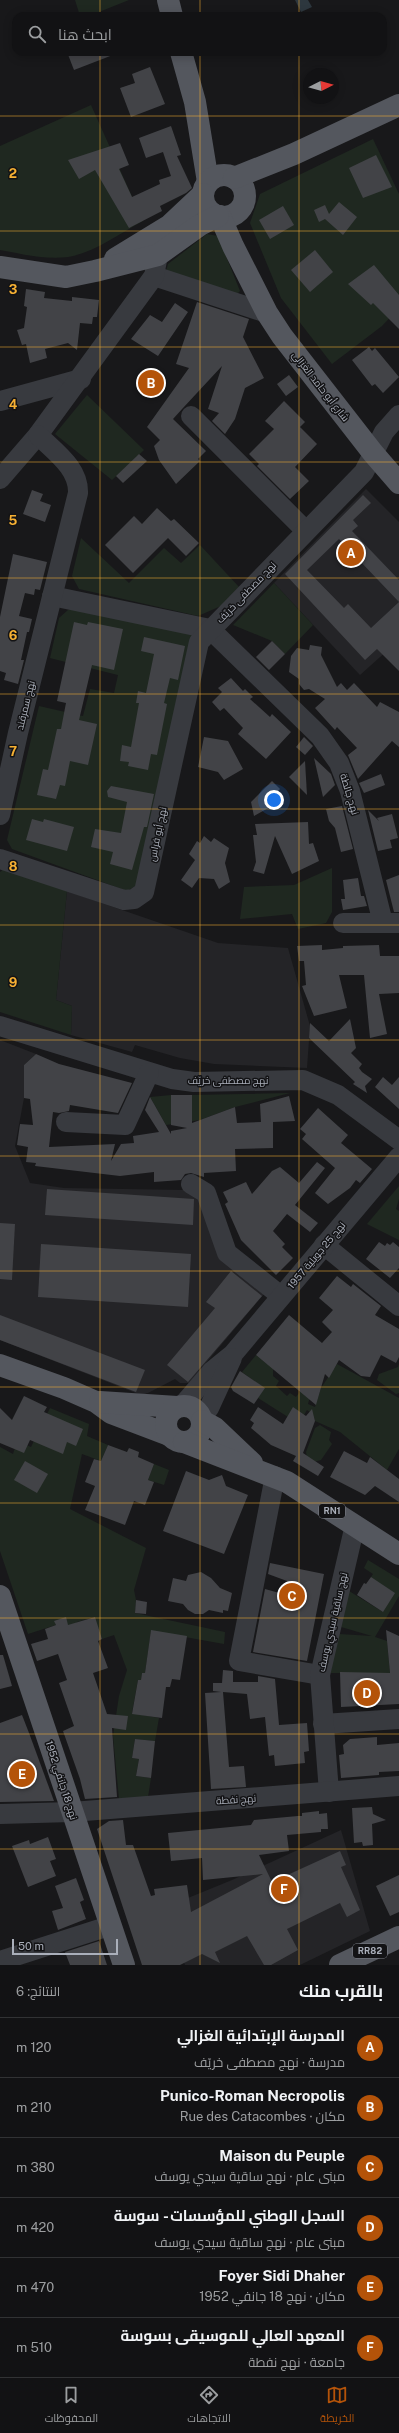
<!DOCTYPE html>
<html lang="ar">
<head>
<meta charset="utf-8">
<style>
	:root { --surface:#121214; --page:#1b1b1d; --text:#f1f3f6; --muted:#9c9ea0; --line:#313234; --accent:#b45309 }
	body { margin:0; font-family:"Public Sans",Cairo,sans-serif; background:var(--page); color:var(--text); direction:rtl }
	.compass { position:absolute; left:303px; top:68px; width:36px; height:36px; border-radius:50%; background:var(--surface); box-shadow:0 2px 10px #0003; rotate:84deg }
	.scale { position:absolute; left:12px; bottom:10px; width:106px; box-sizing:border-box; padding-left:4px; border:2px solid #aaafba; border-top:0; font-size:11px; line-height:14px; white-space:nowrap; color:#aaafba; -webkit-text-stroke:3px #131315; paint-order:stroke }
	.you { position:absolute; left:274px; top:800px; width:14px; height:14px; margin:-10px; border:3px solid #fff; border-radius:50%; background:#1a73e8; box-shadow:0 0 0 6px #1a73e833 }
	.badge { display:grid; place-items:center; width:26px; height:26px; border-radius:50%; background:var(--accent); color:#fff; font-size:13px; font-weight:700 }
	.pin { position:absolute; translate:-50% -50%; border:2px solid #fff; box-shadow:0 1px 4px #0006 }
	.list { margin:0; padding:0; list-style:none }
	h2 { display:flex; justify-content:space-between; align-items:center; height:52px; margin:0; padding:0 16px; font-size:17px }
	h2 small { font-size:13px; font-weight:400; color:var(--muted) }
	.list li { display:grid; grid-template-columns:26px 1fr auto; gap:12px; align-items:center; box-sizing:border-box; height:60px; padding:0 16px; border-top:1px solid var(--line) }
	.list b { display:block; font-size:15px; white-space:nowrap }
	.list p { margin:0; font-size:13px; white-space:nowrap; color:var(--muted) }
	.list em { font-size:13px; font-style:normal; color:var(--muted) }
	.icon { flex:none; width:22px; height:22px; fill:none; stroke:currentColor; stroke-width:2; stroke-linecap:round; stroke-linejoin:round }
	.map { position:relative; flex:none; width:399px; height:1965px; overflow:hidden; direction:ltr }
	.search { position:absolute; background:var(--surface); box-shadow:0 2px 10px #0003; left:12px; right:12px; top:12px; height:44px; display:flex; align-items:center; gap:10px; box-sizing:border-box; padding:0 14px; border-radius:12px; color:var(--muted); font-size:15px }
	.sheet { height:412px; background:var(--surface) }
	nav { display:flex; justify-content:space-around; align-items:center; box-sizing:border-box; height:56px; border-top:1px solid var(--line); background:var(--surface); font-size:11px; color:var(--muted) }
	nav a { display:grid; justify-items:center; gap:2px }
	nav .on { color:var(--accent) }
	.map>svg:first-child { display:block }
</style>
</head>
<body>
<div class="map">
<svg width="399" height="1965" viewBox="0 0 399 1965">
	<rect width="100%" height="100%" fill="#18181a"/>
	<g fill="#242427">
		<polygon points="366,489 399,522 399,640 360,675 274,583"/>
		<polygon points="67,891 218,943 288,948 310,1026 307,1068 214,1064 180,1058 135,1045 132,1052 71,1035 72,1006 56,1000"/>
		<polygon points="0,1040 36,1054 24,1065 24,1098 15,1146 30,1183 64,1188 184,1190 202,1200 264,1294 189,1383 180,1383 175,1379 148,1393 141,1395 0,1340"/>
		<polygon points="341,1830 370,1931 300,1965 185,1965 161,1909 232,1880"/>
	</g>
	<g fill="#1f2820">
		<polygon points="75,0 129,0 89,16 80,16"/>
		<path d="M91 105 143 221C120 233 94 253 68 257 46 260 22 254 0 250V146Z"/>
		<polygon points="373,139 399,194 399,308 382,326 332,364 281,298 250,223 260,194"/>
		<polygon points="207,234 218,236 240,291 236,295 166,271 168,264"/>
		<polygon points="87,395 144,450 112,480 55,434"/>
		<polygon points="81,538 129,583 164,548 181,563 200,545 239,587 221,606 198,616 79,589 72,576"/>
		<polygon points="274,583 313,625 285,654 272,641 233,625"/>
		<polygon points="68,610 75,610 195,633 141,883 127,891 12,849 7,840 39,706 83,716 90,689 114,693 118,675 50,658 59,618"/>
		<polygon points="332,868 332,912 326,923 298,929 292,914 240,919 244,887 294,885"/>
		<polygon points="4,869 67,891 56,1000 72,1006 71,1035 0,1012 0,872"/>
		<polygon points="290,1093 235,1107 200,1120 166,1125 150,1097 171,1095 171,1108 191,1107 192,1095"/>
		<polygon points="399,1186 399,1199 396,1209 399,1211 399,1240 367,1224"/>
		<polygon points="256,1355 267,1364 270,1361 275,1365 273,1370 273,1376 279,1381 276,1386 287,1396 290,1393 296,1397 302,1389 311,1393 308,1404 315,1407 321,1388 337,1364 399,1398 399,1449 387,1470 340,1432 315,1421 313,1414 307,1410 304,1415 288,1417 258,1398 264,1388 242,1372"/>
		<polygon points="399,1364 399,1393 396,1394 377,1380 379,1374 398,1367"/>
		<polygon points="50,1408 89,1424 87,1436 108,1445 101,1461 82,1454 70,1509 146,1548 134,1590 136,1600 135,1613 225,1632 224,1644 151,1631 145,1673 142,1673 141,1680 138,1680 132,1713 159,1718 155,1741 135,1739 132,1758 139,1759 136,1776 151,1778 148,1797 119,1799 113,1736 119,1696 127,1670 114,1635 102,1639 94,1617 77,1622 69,1630 55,1621 56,1625 28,1634 0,1551 0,1447 13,1454 17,1441 31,1447"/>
		<polygon points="320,1425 331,1432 329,1440 332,1444 321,1460 314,1462 307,1457 306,1452 315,1428"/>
		<polygon points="154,1464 169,1470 164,1485 148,1480"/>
		<polygon points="368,1560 399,1579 399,1596 375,1637 387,1641 390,1673 330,1673 339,1634 372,1636 341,1627 349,1591 383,1612 371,1577 373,1574 364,1568"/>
	</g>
	<polygon fill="#2d373e" points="295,0 308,0 312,7 301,12"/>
	<g fill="#424347" fill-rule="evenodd">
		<polygon points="67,52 117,52 118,53 74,70"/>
		<polygon points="150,67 165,104 131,117 120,88 135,83 132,74"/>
		<polygon points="171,126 181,155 177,156 192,188 186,193 160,206 162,211 129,228 95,170 79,179 68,160 120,143 129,165 119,169 132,197 160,184 159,180 171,176 163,152 146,158 139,138"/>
		<polygon points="376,155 392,187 363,198 349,168"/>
		<polygon points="339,202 357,217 343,235 325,219 319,222 314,210 325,205 329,214"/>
		<polygon points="283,206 294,225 270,239 259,220"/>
		<polygon points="315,250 333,272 310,292 291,270"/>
		<polygon points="374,265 399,295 399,329 373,303 371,305 348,284"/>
		<polygon points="26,289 45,292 44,298 72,301 72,297 99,300 97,317 93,317 92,324 80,323 77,350 68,343 45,349 47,358 30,363 26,344 22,345 17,330 24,328 27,307 24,306"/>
		<polygon points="197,302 249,319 243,337 264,378 245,388 235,419 225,434 212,421 219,413 208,409 222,366 183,408 173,419 206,451 198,459 200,461 176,484 159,460 154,446 160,440 147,427 189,368 176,364"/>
		<polygon points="175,303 188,312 158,356 131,339 150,315 162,322"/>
		<polygon points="369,347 372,351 375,348 399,377 383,393 375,384 372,386 352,360"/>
		<polygon points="289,375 298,387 286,396 277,384"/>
		<polygon points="284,401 305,422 300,427 317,444 295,467 309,481 290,499 257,466 259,464 249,454 274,429 265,421"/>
		<polygon points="139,454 147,461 123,483 116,476"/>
		<polygon points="32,490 43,494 40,501 51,505 45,522 23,514"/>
		<path d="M363 495 371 503 353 520 358 526 352 531 399 580V671L377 649 365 660 285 574ZM339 539 399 602 371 628 348 604 344 608 307 570Z"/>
		<polygon points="157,508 171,521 174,519 199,543 186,556 168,538 133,573 105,545 134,516 142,524"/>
		<polygon points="13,554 47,562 40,590 35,589 34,595 25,593 19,616 32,619 29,632 27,632 21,660 24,660 18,684 4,680 6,673 0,671 0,617"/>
		<polygon points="74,622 87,625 88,622 123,629 114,670 92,665 79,720 97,724 88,765 70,761 65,786 60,785 56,799 37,795 43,769 48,770 57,729 61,729 65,708 66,703 57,701"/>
		<polygon points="144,637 185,646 178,680 170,678 164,703 167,704 157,755 151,754 148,770 128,766 129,762 120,761 122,745 131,747 139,703 136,703 138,691 146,693 154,654 141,651"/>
		<polygon points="272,641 285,654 269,670 256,657"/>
		<polygon points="310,645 322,647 321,655 337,687 341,683 347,690 354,683 377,707 380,702 399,712 399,747 392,741 358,779 348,755 357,748 337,727 335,730 315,708 325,699 309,689 304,690 299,684 299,679 289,672 291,656 297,648 309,650"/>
		<polygon points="231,678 243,691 245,689 253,697 250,699 270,717 272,714 291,732 266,759 238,734 243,728 224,708 220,711 212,702 222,692 218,688"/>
		<polygon points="204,737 228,741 243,769 224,780 218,772 198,767"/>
		<polygon points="304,737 313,746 305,755 296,747"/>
		<polygon points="314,758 331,774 335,785 323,797"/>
		<polygon points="305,761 307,795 289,777"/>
		<polygon points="381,774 385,785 364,793 359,783"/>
		<polygon points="272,781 280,789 268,802 270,807 254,816 251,802"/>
		<polygon points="111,786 154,794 147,827 144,827 132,870 110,864 113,852 91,847 95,829 121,833 127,802 108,797 107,791"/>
		<polygon points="342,806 353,849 341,852 335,828 329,821 326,809"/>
		<polygon points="368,810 379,821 377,818 392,814 398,838 390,840 392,848 378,851"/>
		<polygon points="32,819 43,822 44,819 74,827 67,851 26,840"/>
		<polygon points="308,822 309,844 313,843 319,861 292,874 275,836 264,874 253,871 256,862 253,835 257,835 255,824"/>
		<polygon points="204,836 211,842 214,838 229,848 225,863 230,882 219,889 214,879 199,878 192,888 181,880 195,860 189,854 197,841 200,843"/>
		<polygon points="399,875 399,912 394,912 386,880"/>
		<polygon points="358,878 361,896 364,896 367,906 343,910 341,899 345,899 343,880"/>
		<polygon points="322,945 322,950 343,948 343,946 379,945 380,956 399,956 399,993 379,994 387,1034 370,1038 364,975 339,975 347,1008 314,1016 302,986 306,985 304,961 299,961 297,946"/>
		<polygon points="350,1019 356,1048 351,1053 362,1064 359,1068 362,1072 372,1079 365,1086 367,1093 353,1084 355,1082 309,1038 310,1023 329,1041"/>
		<polygon points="36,1054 59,1064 132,1083 118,1113 70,1105 69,1111 59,1113 53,1112 49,1147 115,1144 111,1161 121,1144 134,1143 133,1136 159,1132 145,1110 150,1097 171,1134 171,1131 187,1128 171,1125 171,1095 192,1095 192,1123 235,1107 237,1123 261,1122 260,1104 289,1096 295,1121 273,1122 273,1148 235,1149 236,1171 204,1173 204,1177 191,1173 185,1174 181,1180 154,1182 154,1172 120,1176 35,1166 36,1163 26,1162 28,1147 17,1145 20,1124 33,1125 30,1099 24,1098 24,1065"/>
		<polygon points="383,1077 392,1085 399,1077 399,1109 375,1087"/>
		<polygon points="318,1108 348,1135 341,1143 372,1169 360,1183 356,1180 350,1188 328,1204 315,1193 335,1168 302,1139 306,1134 300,1129"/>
		<polygon points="317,1162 325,1168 295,1205 318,1223 310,1232 287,1214 273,1231 285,1244 282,1247 293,1258 276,1275 241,1240 225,1204 228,1202 223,1192 246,1182 252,1194 272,1171 280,1167 299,1183"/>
		<polygon points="47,1189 194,1199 193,1225 45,1215"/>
		<polygon points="0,1223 15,1224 12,1280 0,1279"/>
		<polygon points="379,1242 385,1246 387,1243 390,1245 393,1242 399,1247 399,1268 390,1278 366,1259"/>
		<polygon points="41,1244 191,1254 188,1307 38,1297"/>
		<polygon points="231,1271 262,1296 188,1382 167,1365 215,1308 206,1302"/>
		<polygon points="337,1276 351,1287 353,1284 381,1306 375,1315 399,1329 399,1357 396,1363 381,1355 370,1377 361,1376 339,1360 329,1378 325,1374 316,1405 256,1355 289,1315 322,1343 332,1332 322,1322 333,1310 319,1298"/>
		<polygon points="0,1315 145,1370 136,1392 0,1340"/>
		<polygon points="240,1371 265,1388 254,1404 233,1391 231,1387"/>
		<polygon points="24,1396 47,1407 44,1412 83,1429 76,1446 67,1442 63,1454 30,1440 24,1453 0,1443 0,1408 12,1420"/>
		<polygon points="258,1407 283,1424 293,1407 306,1416 312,1409 315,1421 303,1453 324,1467 318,1476 293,1461 296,1456 271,1445 251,1428 254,1423 250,1420"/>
		<polygon points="108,1445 127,1452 129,1448 139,1452 138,1457 154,1464 148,1480 154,1482 145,1505 134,1501 125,1525 85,1510 95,1486 85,1482 94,1459 101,1461"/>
		<polygon points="344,1451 367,1463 370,1457 399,1479 399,1502 375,1486 365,1495 330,1477"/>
		<polygon points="25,1461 48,1474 37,1493 14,1480"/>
		<polygon points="186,1471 209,1480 222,1475 226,1486 248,1495 224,1554 163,1531"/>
		<polygon points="270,1563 324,1574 307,1661 253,1652 265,1589 283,1594 287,1581 268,1574"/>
		<polygon points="201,1572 211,1578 220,1588 232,1593 228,1611 223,1610 223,1613 209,1610 203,1614 195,1614 188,1610 183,1604 168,1601 173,1578 186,1581 188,1575"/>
		<polygon points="371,1577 395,1593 383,1612 357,1595 364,1583 366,1584"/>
		<polygon points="136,1600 147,1602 146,1614 135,1613"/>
		<polygon points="66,1617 68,1625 95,1617 102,1639 98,1641 108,1668 93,1673 107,1714 128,1716 126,1730 112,1728 117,1797 85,1799 80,1779 63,1731 74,1726 59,1683 67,1680 58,1654 37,1661 31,1644 48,1639 45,1629 56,1625 54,1621"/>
		<polygon points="151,1630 187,1636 180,1680 172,1679 170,1687 166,1687 162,1718 132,1714 138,1680 141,1680 142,1673 145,1673"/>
		<polygon points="386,1630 399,1636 399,1704 341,1707 340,1672 390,1673"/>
		<polygon points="0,1655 3,1655 12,1686 0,1689"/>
		<polygon points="223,1670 233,1671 233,1682 258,1682 258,1676 275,1679 279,1725 307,1723 309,1751 304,1752 305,1763 275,1766 274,1755 269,1756 265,1717 250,1719 247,1694 223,1692 229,1767 244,1766 246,1787 211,1789 205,1693 221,1692 213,1691 213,1683 222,1683"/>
		<polygon points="22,1715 29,1733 54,1801 0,1802 0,1723"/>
		<polygon points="377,1737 377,1745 399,1743 399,1771 379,1772 379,1775 341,1778 339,1755 344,1754 343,1745 350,1739"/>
		<polygon points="135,1739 155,1741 151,1778 136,1776 139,1759 132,1758"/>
		<polygon points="372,1807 373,1814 386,1820 372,1824 373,1845 363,1846 362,1842 354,1843 352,1808"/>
		<polygon points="319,1811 319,1814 327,1813 328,1829 321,1829 321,1832 287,1835 289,1851 259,1855 272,1882 340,1851 346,1865 341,1867 360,1910 347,1917 340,1903 287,1929 298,1950 271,1965 264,1965 247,1936 215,1952 220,1963 202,1954 180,1965 142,1965 97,1829 109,1821 123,1820 126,1845 133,1845 151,1896 155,1895 154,1889 187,1885 191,1912 263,1874 203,1880 202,1858 171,1861 168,1833 251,1825 254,1820 298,1816 302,1816 302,1813"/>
		<polygon points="48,1837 56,1859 50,1861 56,1876 28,1887 12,1846 29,1840 30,1844"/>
		<polygon points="399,1875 399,1912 390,1916 376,1886"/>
		<polygon points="76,1878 84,1900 80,1902 86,1919 58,1930 52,1911 63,1908 55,1886"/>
		<polygon points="99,1941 107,1965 70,1965 65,1952"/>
	</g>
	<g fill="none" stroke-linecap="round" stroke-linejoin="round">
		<g stroke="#383a3f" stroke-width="20">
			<polyline points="154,276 267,313"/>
			<polyline points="0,401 81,379"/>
			<polyline points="191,416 306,531"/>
			<polyline points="0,479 38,435 154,276 158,255 150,243"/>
			<polyline points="52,596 210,629"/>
			<polyline points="210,629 320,736 339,763 350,791 383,923"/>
			<path d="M0 815 18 733 78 493C79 468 55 452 38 435"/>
			<polyline points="0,859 124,900 134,899 144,892 199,642 364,472 384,432 399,415"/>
			<polyline points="343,923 399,923"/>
			<polyline points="0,1026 172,1079 194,1082 303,1080 338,1095 399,1140"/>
			<polyline points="66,1122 125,1125 149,1073"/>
			<polyline points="191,1184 206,1193 227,1253 281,1296"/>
			<polyline points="324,1245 399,1306"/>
			<polyline points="182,1406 212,1371 233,1354 399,1157"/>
			<polyline points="201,1418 209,1408 232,1358"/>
			<polyline points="275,1476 239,1661 320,1675"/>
			<polyline points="323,1724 399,1719"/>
			<polyline points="329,1792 320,1675 355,1525"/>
			<polyline points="0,1814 72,1812 399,1786"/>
			<polyline points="0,1961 109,1926"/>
		</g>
		<g stroke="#54575e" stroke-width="22">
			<polyline points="168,0 172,16"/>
			<polyline points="181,52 195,102 208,182"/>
			<circle cx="224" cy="196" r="21"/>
			<polyline points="234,178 294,154 399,105"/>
			<polyline points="220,216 233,246 267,313 282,336 373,453 399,483"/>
			<polyline points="115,259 169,226 203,194"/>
			<polyline points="0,267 66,277 95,271 158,255 200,225 218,216"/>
			<polyline points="0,1365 64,1388 96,1402 111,1413 169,1435"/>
			<polyline points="100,1402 177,1407"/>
			<circle cx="184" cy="1424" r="18"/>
			<polyline points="202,1421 215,1428 252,1463"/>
			<polyline points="184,1442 287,1482 399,1554"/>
			<polyline points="0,1596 124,1965"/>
			<polyline points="340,1965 399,1937"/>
		</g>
	</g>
	<path fill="none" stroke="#f6b033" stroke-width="1" stroke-opacity="0.55" d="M100 0V16M200 0V16M299 0V16M100 52V1965M200 52V1965M299 52V1965M0 116H399M0 231H399M0 347H399M0 462H399M0 578H399M0 694H399M0 809H399M0 925H399M0 1040H399M0 1156H399M0 1271H399M0 1387H399M0 1503H399M0 1618H399M0 1734H399M0 1849H399"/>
	<g text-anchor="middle" stroke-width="3" stroke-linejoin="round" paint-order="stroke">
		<g fill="#131315" stroke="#7d8088" stroke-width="1">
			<rect x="319" y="1504" width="26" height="14" rx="3"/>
			<rect x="353" y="1944" width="34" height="14" rx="3"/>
		</g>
		<g font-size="9" font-weight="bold" fill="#aaafba">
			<text x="332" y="1514">RN1</text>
			<text x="370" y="1954">RR82</text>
		</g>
		<g font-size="10" fill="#aaafba" stroke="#131315">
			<text transform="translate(321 386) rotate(52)" y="4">شارع أبو حامد الغزالي</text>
			<text transform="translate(246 592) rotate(-46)" y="4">نهج مصطفى خريّف</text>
			<text transform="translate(25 705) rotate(-76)" y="4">نهج سمرقند</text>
			<text transform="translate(350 794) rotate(73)" y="4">نهج جالطة</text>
			<text transform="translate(157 834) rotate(-78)" y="4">نهج أبو فراس</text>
			<text x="228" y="1084">نهج مصطفى خريّف</text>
			<text transform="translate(316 1255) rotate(-50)" y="4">نهج 25 جويلية 1957</text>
			<text transform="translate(332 1622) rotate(-77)" y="4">نهج ساقية سيدي يوسف</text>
			<text transform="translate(62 1780) rotate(72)" y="4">نهج 18 جانفي 1952</text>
			<text transform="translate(236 1799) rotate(-4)" y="4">نهج نفطة</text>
		</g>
	</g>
	<g font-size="13" text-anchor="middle" font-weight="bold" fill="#f6b033" stroke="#131315" stroke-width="3" stroke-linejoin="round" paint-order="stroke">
		<text x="13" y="178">2</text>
		<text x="13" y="294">3</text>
		<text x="13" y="409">4</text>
		<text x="13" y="525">5</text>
		<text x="13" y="640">6</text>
		<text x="13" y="756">7</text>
		<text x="13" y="871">8</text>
		<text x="13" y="987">9</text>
	</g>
</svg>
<svg class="compass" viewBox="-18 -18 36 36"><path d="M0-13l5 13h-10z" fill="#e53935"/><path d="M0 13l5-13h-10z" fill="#9c9ea0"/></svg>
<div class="scale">50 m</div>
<div class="you"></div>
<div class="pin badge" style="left:351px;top:553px">A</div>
<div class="pin badge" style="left:151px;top:383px">B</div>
<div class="pin badge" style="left:292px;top:1596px">C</div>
<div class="pin badge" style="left:367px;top:1693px">D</div>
<div class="pin badge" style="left:22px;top:1774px">E</div>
<div class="pin badge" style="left:284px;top:1889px">F</div>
<div class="search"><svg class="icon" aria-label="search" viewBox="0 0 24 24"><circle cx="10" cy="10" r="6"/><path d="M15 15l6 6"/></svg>ابحث هنا</div>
</div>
<section class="sheet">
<h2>بالقرب منك<small>النتائج: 6</small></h2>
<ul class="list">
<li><span class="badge">A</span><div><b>المدرسة الإبتدائية الغزالي</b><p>مدرسة · نهج مصطفى خريّف</p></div><em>120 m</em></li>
<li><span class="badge">B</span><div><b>Punico-Roman Necropolis</b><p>مكان · Rue des Catacombes</p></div><em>210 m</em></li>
<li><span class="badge">C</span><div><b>Maison du Peuple</b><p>مبنى عام · نهج ساقية سيدي يوسف</p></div><em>380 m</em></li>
<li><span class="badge">D</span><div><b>السجل الوطني للمؤسسات - سوسة</b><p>مبنى عام · نهج ساقية سيدي يوسف</p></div><em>420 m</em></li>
<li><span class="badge">E</span><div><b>Foyer Sidi Dhaher</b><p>مكان · نهج 18 جانفي 1952</p></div><em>470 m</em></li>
<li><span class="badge">F</span><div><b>المعهد العالي للموسيقى بسوسة</b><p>جامعة · نهج نفطة</p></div><em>510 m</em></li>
</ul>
</section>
<nav>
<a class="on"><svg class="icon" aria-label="map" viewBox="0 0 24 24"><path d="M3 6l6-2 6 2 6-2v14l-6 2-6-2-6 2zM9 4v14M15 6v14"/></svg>الخريطة</a>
<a><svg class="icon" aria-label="directions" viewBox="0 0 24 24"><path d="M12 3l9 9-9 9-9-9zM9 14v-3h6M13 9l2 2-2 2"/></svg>الاتجاهات</a>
<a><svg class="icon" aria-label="saved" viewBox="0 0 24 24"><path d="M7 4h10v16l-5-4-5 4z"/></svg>المحفوظات</a>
</nav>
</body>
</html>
